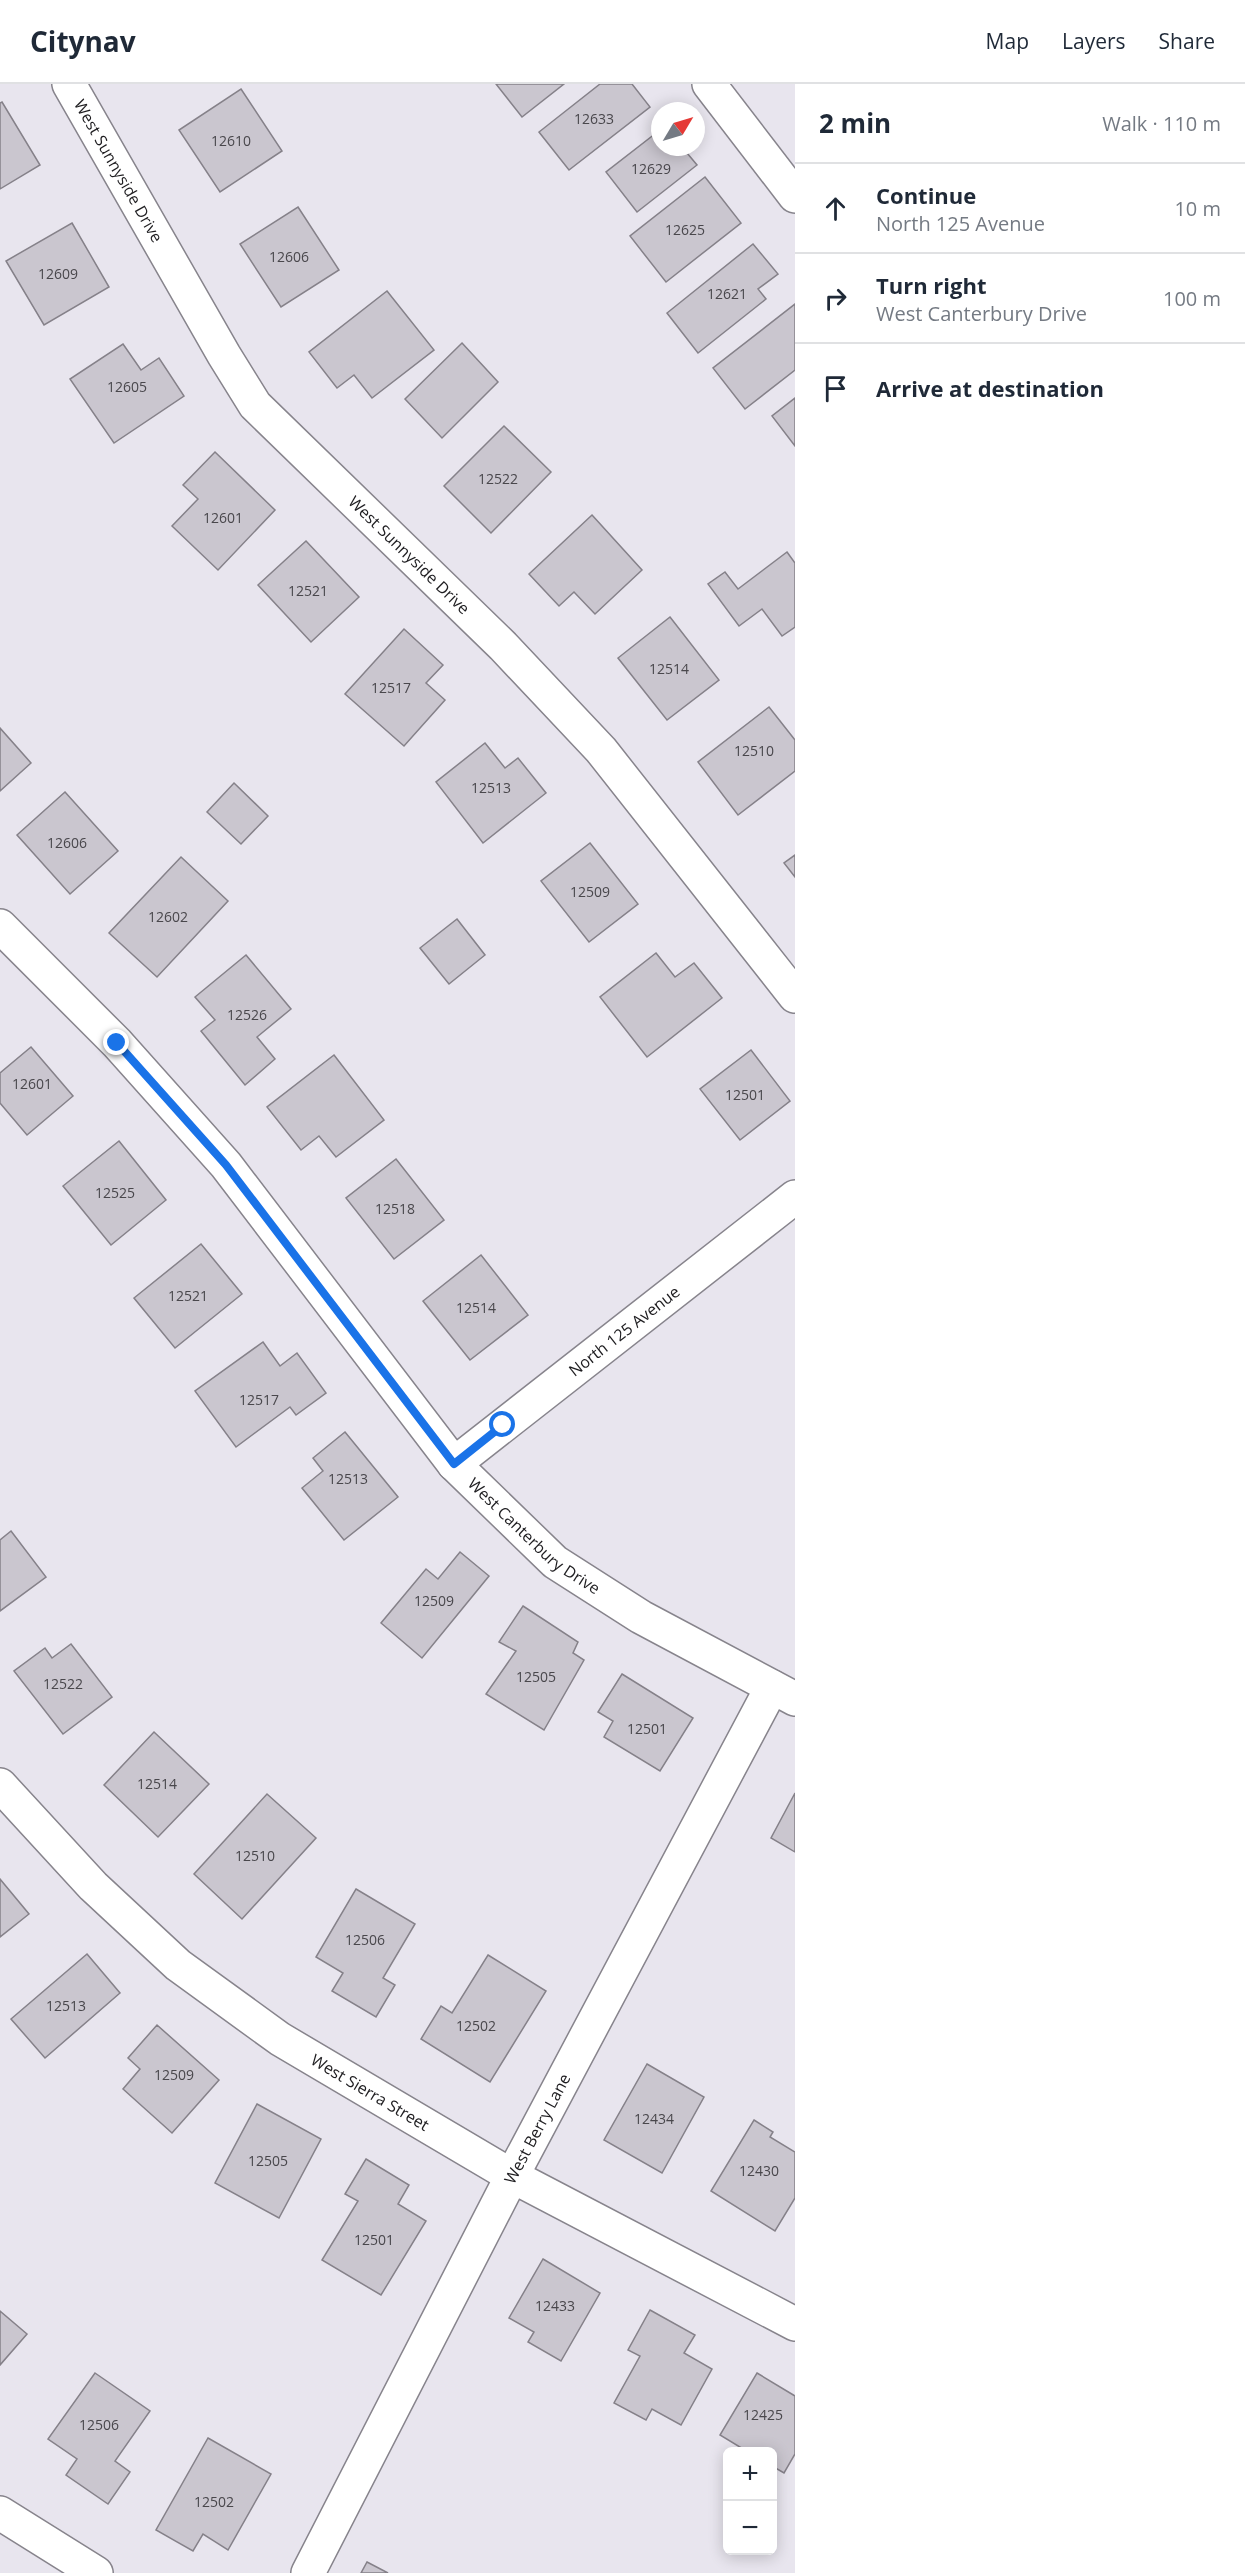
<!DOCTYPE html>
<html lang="en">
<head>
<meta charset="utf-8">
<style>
	:root { --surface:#fff; --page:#f2f2f3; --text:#1f2937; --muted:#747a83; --line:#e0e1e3 }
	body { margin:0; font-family:"Open Sans",sans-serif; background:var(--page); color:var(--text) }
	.controls { position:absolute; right:18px; bottom:18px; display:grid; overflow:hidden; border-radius:9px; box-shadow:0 3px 15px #0003 }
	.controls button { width:54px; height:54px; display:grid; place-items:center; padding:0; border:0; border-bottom:2px solid var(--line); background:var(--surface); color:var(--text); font:30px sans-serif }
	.compass { position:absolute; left:651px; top:18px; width:54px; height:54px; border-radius:50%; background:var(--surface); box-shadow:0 3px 15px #0003; rotate:52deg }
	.stop { position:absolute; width:18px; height:18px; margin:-14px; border:4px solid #1a73e8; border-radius:50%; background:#fff }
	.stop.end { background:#1a73e8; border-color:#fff; box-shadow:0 2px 6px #0008 }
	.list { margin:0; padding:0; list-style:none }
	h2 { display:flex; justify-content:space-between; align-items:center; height:78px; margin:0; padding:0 24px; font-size:26px }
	h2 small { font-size:20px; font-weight:400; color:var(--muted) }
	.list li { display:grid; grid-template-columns:39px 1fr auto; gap:18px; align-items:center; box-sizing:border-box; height:90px; padding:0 24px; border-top:2px solid var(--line) }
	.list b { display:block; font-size:22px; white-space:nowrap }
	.list p { margin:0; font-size:20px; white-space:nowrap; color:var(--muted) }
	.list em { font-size:20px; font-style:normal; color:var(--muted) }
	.icon { flex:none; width:33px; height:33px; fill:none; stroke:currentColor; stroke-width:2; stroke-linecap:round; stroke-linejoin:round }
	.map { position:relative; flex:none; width:795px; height:2489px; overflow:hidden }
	header { display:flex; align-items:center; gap:36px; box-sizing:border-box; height:84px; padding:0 30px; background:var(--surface); border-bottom:2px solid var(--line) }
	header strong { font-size:28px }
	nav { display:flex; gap:33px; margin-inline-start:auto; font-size:21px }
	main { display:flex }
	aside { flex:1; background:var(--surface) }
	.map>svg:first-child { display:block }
</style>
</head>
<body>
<header>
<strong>Citynav</strong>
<nav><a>Map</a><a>Layers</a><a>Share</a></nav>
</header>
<main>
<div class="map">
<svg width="795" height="2489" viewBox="0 0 795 2489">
	<rect width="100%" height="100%" fill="#e8e5ee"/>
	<g fill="#cac6cf" stroke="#858189" stroke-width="1.5">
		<polygon points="496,0 564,0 522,33"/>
		<polygon points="600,0 632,0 650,23 569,86 539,48"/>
		<polygon points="241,5 282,67 220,108 179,46"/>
		<polygon points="2,18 40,81 0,105 0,19"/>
		<polygon points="660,46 660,63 682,63 697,81 637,128 606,88"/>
		<polygon points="705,93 741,139 666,198 630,152"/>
		<polygon points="298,123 339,186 281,223 240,160"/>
		<polygon points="72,139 109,203 44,241 6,177"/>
		<polygon points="753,160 778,190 758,205 766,215 698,269 667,229"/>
		<polygon points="387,207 434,266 372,314 354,291 337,304 309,268"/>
		<polygon points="795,220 795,286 745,325 713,284"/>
		<polygon points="462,259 498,298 442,354 405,315"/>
		<polygon points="123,260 141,286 159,274 184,312 114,359 70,295"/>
		<polygon points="795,314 795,362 772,332"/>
		<polygon points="504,342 551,388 491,449 444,402"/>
		<polygon points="215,368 275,426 218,486 172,442 198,415 183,401"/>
		<polygon points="592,431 642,486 595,530 574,508 559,522 529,490"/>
		<polygon points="306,457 359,513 311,558 258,501"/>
		<polygon points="787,468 795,479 795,543 782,552 762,525 739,542 708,500 725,488 738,505"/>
		<polygon points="670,533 719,596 667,636 618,574"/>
		<polygon points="404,545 443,581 426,599 445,616 404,662 345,610"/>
		<polygon points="769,623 795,656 795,687 738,731 698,678"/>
		<polygon points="0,644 31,679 0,707"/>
		<polygon points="485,659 505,684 518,674 546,709 483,759 436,698"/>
		<polygon points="234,699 268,732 241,760 207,728"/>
		<polygon points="65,708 118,767 70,810 17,751"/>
		<polygon points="590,759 638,820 589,858 541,797"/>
		<polygon points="795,771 795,793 784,779"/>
		<polygon points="181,773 228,817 157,893 109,849"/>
		<polygon points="457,835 485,871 449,900 420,864"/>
		<polygon points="656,869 675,893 694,879 722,914 647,973 600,913"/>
		<polygon points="246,871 291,925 257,953 275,975 245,1001 201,947 215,936 195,913"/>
		<polygon points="31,963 73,1012 27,1051 0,1019 0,989"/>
		<polygon points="751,966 790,1017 740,1056 700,1005"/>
		<polygon points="334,971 384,1036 336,1073 319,1052 301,1066 267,1023"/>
		<polygon points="119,1057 166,1116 111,1161 63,1102"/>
		<polygon points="396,1075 444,1136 394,1175 346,1114"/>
		<polygon points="201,1160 242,1210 175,1264 134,1214"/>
		<polygon points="481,1171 528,1231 470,1276 423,1217"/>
		<polygon points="263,1258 280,1282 297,1269 326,1309 296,1331 290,1323 236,1363 195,1307"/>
		<polygon points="345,1348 398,1413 344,1456 302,1404 323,1387 313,1374"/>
		<polygon points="11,1447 46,1493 0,1527 0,1456"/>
		<polygon points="460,1468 489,1492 422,1574 381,1539 426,1485 438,1495"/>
		<polygon points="523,1522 578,1558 573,1569 584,1576 544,1646 486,1610 516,1567 499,1558"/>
		<polygon points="71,1560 112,1613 63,1650 14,1587 45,1564 52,1574"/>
		<polygon points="622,1590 693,1634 660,1687 604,1653 613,1637 598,1628"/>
		<polygon points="154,1648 209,1700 158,1753 104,1701"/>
		<polygon points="795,1709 795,1768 771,1754"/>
		<polygon points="267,1710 316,1754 242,1835 194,1790"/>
		<polygon points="0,1795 29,1830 0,1853"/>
		<polygon points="356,1805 415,1840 383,1894 395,1901 376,1933 332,1907 343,1889 316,1873"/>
		<polygon points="87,1870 120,1909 45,1974 11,1935"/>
		<polygon points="488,1871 546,1907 490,1998 421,1955 441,1922 452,1929"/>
		<polygon points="157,1941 219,1996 172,2049 123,2005 140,1985 128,1974"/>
		<polygon points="647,1980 704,2013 662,2089 604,2056"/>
		<polygon points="257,2020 321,2055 279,2134 215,2099"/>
		<polygon points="754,2036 773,2048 770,2053 795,2068 795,2114 775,2147 711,2107"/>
		<polygon points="366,2075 409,2101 398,2120 426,2137 381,2211 322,2176 358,2117 345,2110"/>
		<polygon points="543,2175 600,2209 561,2277 528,2258 534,2248 509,2234"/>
		<polygon points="650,2226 695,2251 684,2269 712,2285 681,2341 652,2325 646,2336 614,2319 640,2272 628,2266"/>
		<polygon points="0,2227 27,2250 0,2281"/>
		<polygon points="95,2289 150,2327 115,2377 130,2388 108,2420 66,2391 77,2375 48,2355"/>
		<polygon points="757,2289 795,2312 795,2370 784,2389 772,2382 772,2368 748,2368 720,2351"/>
		<polygon points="208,2354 271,2390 228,2466 203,2450 193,2467 156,2446"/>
		<polygon points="367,2478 388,2489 361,2489"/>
	</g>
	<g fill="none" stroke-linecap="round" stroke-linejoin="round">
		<defs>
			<g id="minor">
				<path id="s1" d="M69 0 224 271 255 321 503 562 601 666 795 912"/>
				<polyline points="709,0 795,112"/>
				<path id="s2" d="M0 842 117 959 226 1081 454 1380 555 1478 641 1533 795 1615"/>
				<path id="s3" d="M454 1380 795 1113"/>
				<path id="s4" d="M0 1701 93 1802 178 1881 280 1955 512 2092 795 2240"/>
				<polyline points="0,2429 96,2489"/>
				<path id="s5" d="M308 2489 512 2092 772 1603"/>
			</g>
		</defs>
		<use href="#minor" stroke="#87848c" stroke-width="36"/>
		<use href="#minor" stroke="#fff" stroke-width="33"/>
	</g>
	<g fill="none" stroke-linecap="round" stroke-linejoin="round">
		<polyline stroke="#1a73e8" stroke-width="8" points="117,959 226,1081 454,1380 503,1341"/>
	</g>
	<g text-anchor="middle" stroke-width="4.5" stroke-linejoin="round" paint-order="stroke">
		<g font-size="14" fill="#49474c">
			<text x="594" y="40">12633</text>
			<text x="231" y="62">12610</text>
			<text x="651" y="90">12629</text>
			<text x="685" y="151">12625</text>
			<text x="289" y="178">12606</text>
			<text x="58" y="195">12609</text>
			<text x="727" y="215">12621</text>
			<text x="127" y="308">12605</text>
			<text x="498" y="400">12522</text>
			<text x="223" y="439">12601</text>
			<text x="308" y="512">12521</text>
			<text x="669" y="590">12514</text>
			<text x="391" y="609">12517</text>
			<text x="754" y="672">12510</text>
			<text x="491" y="709">12513</text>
			<text x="67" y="764">12606</text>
			<text x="590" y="813">12509</text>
			<text x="168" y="838">12602</text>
			<text x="247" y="936">12526</text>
			<text x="32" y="1005">12601</text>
			<text x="745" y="1016">12501</text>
			<text x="115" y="1114">12525</text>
			<text x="395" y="1130">12518</text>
			<text x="188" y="1217">12521</text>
			<text x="476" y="1229">12514</text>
			<text x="259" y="1321">12517</text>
			<text x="348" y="1400">12513</text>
			<text x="434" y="1522">12509</text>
			<text x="536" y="1598">12505</text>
			<text x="63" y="1605">12522</text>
			<text x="647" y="1650">12501</text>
			<text x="157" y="1705">12514</text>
			<text x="255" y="1777">12510</text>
			<text x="365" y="1861">12506</text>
			<text x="66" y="1927">12513</text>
			<text x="476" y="1947">12502</text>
			<text x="174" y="1996">12509</text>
			<text x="654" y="2040">12434</text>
			<text x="268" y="2082">12505</text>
			<text x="759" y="2092">12430</text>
			<text x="374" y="2161">12501</text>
			<text x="555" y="2227">12433</text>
			<text x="763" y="2336">12425</text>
			<text x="99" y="2346">12506</text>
			<text x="214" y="2423">12502</text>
		</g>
		<g font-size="16" fill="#1e1d20" stroke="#fff">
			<text dy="6" stroke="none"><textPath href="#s1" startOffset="100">West Sunnyside Drive</textPath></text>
			<text dy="6" stroke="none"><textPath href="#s1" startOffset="586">West Sunnyside Drive</textPath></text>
			<text dy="6" stroke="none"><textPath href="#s3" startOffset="216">North 125 Avenue</textPath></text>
			<text dy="6" stroke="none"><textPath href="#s2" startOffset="813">West Canterbury Drive</textPath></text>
			<text dy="6" stroke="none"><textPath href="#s4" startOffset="484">West Sierra Street</textPath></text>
			<text dy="6" stroke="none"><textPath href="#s5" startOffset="500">West Berry Lane</textPath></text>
		</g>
	</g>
</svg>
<div class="controls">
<button>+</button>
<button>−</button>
</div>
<svg class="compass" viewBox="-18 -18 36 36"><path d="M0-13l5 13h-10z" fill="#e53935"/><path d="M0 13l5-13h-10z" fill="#747a83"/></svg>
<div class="stop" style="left:503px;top:1341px"></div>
<div class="stop end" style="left:117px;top:959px"></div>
</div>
<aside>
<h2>2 min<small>Walk · 110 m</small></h2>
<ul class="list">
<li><svg class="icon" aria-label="ahead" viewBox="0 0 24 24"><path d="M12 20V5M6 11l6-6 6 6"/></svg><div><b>Continue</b><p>North 125 Avenue</p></div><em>10 m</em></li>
<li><svg class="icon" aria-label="right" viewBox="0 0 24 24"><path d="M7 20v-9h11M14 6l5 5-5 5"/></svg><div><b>Turn right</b><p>West Canterbury Drive</p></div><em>100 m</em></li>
<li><svg class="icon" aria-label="arrive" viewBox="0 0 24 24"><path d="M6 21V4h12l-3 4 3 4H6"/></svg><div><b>Arrive at destination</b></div></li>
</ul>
</aside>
</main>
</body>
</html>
